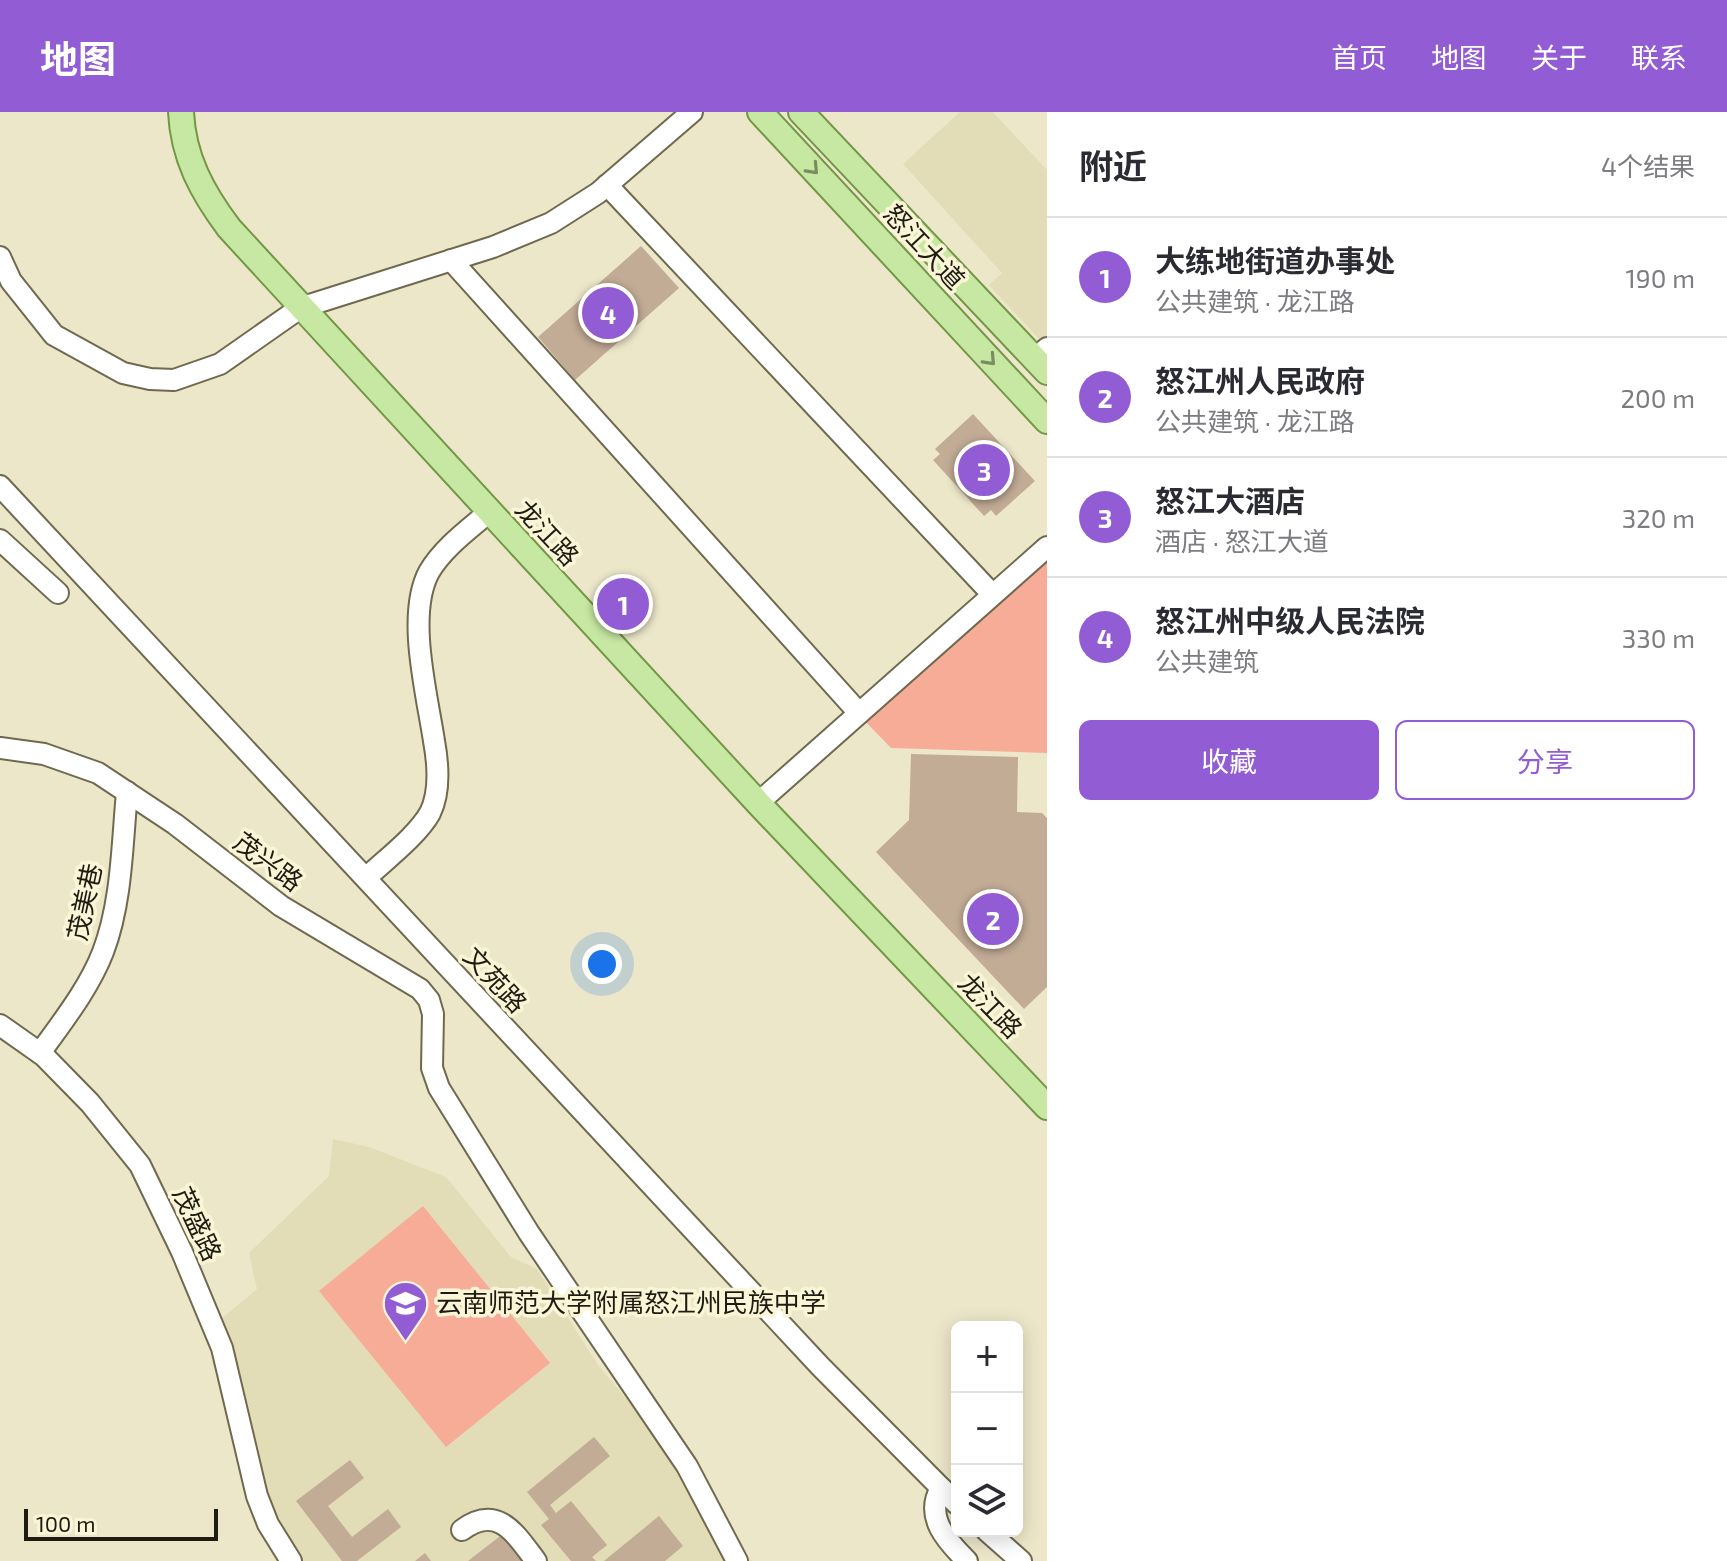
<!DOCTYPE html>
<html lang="zh">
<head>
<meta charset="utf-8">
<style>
	:root { --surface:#fff; --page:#f7f7f7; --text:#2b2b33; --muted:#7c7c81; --line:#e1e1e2; --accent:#915cd4 }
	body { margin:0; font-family:"Exo 2","Noto Sans SC",sans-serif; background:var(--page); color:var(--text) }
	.controls { position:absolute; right:24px; bottom:24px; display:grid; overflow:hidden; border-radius:12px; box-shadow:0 4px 20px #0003 }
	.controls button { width:72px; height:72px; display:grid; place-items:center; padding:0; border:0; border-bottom:2px solid var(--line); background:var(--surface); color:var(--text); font:40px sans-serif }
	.scale { position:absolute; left:24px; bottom:20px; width:194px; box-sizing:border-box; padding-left:8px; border:4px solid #1e1c11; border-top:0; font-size:22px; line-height:28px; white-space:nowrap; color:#1e1c11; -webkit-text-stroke:6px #faf5d7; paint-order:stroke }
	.you { position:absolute; left:602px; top:852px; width:28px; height:28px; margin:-20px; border:6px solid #fff; border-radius:50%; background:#1a73e8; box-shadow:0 0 0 12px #1a73e833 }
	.badge { display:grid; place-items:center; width:52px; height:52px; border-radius:50%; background:var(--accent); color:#fff; font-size:26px; font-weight:700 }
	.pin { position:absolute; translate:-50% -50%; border:4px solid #fff; box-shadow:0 2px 8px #0006 }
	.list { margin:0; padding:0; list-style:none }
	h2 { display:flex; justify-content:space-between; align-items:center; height:104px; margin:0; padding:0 32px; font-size:34px }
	h2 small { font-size:26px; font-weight:400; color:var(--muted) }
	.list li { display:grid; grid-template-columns:52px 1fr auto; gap:24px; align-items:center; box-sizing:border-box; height:120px; padding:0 32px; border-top:2px solid var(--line) }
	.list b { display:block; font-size:30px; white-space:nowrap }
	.list p { margin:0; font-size:26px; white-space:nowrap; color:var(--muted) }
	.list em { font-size:26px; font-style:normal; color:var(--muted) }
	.actions { display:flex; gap:16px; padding:24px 32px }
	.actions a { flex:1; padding:18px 0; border:2px solid var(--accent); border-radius:12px; text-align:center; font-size:28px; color:var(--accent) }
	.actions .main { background:var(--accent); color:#fff }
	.icon { flex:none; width:44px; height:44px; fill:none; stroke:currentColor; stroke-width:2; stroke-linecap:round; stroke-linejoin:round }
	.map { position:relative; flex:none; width:1047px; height:1449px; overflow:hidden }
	header { display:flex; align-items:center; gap:48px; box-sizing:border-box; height:112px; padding:0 40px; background:var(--accent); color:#fff }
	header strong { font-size:38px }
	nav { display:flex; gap:44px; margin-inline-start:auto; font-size:28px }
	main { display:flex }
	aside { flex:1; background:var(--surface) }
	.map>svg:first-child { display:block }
</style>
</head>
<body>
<header>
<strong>地图</strong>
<nav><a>首页</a><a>地图</a><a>关于</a><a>联系</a></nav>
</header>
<main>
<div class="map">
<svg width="1047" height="1449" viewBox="0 0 1047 1449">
	<rect width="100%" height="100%" fill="#ede7ca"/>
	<g fill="#e2dcb7">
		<polygon points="960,0 993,0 1047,58 1047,224 1041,229 989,173 1002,161 903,52"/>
		<polygon points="333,1027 369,1035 446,1065 511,1145 537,1157 598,1253 674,1344 721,1421 752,1449 303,1449 266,1383 220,1208 257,1177 249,1141 329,1064"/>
	</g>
	<g fill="#f7ac98">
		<polygon points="1047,432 1047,641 891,636 862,606"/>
		<polygon points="423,1094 550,1251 446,1335 319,1179"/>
	</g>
	<g fill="#c2ac96">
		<polygon points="641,134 679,176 575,268 538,225"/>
		<polygon points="973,302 1035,369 996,404 991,398 984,404 933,348 940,342 935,337"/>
		<polygon points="911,642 1018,645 1017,700 1042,701 1047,706 1047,875 1024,897 876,740 909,708"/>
		<polygon points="594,1325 610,1344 550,1393 556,1401 571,1389 607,1433 592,1445 596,1449 571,1449 541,1413 549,1407 527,1380"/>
		<polygon points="350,1348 364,1366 328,1394 352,1425 388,1397 401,1415 357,1449 342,1449 296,1389"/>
		<polygon points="659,1404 683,1434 665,1449 604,1449"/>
		<polygon points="504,1421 526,1449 468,1449"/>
		<polygon points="425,1441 431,1449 415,1449"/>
	</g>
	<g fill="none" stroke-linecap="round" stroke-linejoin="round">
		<defs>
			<g id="minor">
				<polyline points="607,73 992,482"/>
				<polyline points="0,145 11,169 54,223 123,261 150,267 174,268 220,252 300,196 493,135 551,111 598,81 692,0"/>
				<polyline points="451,148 859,601"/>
				<polyline points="1035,247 1047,236"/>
				<polyline points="0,374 820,1254 957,1392"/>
				<polyline points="0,428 58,481"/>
				<polyline points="0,636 44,642 98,661 175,712 281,794 420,877 429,888 433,902 432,956 439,976 529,1121 687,1354 737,1449"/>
				<polyline points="758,691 1047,435"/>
				<path d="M366 766C385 748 417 724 430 701 440 681 438 651 434 629 427 582 406 503 429 460 443 436 468 418 489 400"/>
				<polyline points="0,913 44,944 90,991 140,1053 182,1140 222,1236 257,1384 268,1412 291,1449"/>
				<path d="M40 941C63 909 89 876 103 840 122 790 122 733 127 680"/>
				<path d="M941 1376C924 1405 947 1429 967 1449"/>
				<path d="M462 1418C498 1391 516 1423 536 1449"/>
				<polyline points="987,1419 1021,1449"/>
			</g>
			<g id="major">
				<path d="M181 0C183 45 202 80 229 116L758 691 1047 995"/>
				<polyline points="760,0 1047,309"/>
				<polyline points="801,0 1047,260"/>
			</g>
		</defs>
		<use href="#minor" stroke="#6e694f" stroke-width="24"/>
		<use href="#major" stroke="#739647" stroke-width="28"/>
		<use href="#minor" stroke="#fff" stroke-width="20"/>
		<use href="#major" stroke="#c7e8a2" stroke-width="24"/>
	</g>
	<defs><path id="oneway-chevron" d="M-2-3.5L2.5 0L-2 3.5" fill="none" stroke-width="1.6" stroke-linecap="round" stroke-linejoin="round" transform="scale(2)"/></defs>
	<g stroke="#7b8c61">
		<use href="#oneway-chevron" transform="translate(813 57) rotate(47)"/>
		<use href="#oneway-chevron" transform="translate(990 248) rotate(47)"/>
	</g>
	<defs>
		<symbol id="school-pin" viewBox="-11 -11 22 30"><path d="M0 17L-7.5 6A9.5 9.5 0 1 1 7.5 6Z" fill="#915cd4" stroke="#faf5d7"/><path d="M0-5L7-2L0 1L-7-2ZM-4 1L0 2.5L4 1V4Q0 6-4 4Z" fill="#fff"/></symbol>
	</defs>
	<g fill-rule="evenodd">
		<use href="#school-pin" x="380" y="1166" width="51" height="69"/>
	</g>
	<g text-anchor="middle" stroke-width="7" stroke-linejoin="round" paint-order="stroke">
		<g font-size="26" fill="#1e1c11" stroke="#faf5d7">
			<text transform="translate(924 135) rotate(47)" y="9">怒江大道</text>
			<text transform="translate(547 421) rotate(47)" y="9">龙江路</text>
			<text transform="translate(268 750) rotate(37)" y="9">茂兴路</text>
			<text transform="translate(85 790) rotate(-78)" y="9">茂美巷</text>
			<text transform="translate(495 868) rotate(47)" y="9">文苑路</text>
			<text transform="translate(990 894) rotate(46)" y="9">龙江路</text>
			<text transform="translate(197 1112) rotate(65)" y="9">茂盛路</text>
		</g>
		<g font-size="26" fill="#1e1c11" stroke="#faf5d7" text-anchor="start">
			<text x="436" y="1200">云南师范大学附属怒江州民族中学</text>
		</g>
	</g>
</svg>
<div class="controls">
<button>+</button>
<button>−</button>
<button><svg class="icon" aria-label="layers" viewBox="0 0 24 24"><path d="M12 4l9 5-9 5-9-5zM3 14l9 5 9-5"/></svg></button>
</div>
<div class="scale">100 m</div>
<div class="you"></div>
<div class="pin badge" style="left:623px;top:492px">1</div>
<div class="pin badge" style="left:993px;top:807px">2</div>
<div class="pin badge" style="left:984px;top:358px">3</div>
<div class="pin badge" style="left:608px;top:201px">4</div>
</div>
<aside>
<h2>附近<small>4个结果</small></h2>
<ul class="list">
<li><span class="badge">1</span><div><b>大练地街道办事处</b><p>公共建筑 · 龙江路</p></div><em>190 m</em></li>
<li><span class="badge">2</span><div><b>怒江州人民政府</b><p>公共建筑 · 龙江路</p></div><em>200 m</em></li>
<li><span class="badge">3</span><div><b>怒江大酒店</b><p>酒店 · 怒江大道</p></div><em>320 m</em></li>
<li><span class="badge">4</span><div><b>怒江州中级人民法院</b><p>公共建筑</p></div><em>330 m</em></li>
</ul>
<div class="actions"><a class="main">收藏</a><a>分享</a></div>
</aside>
</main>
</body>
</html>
